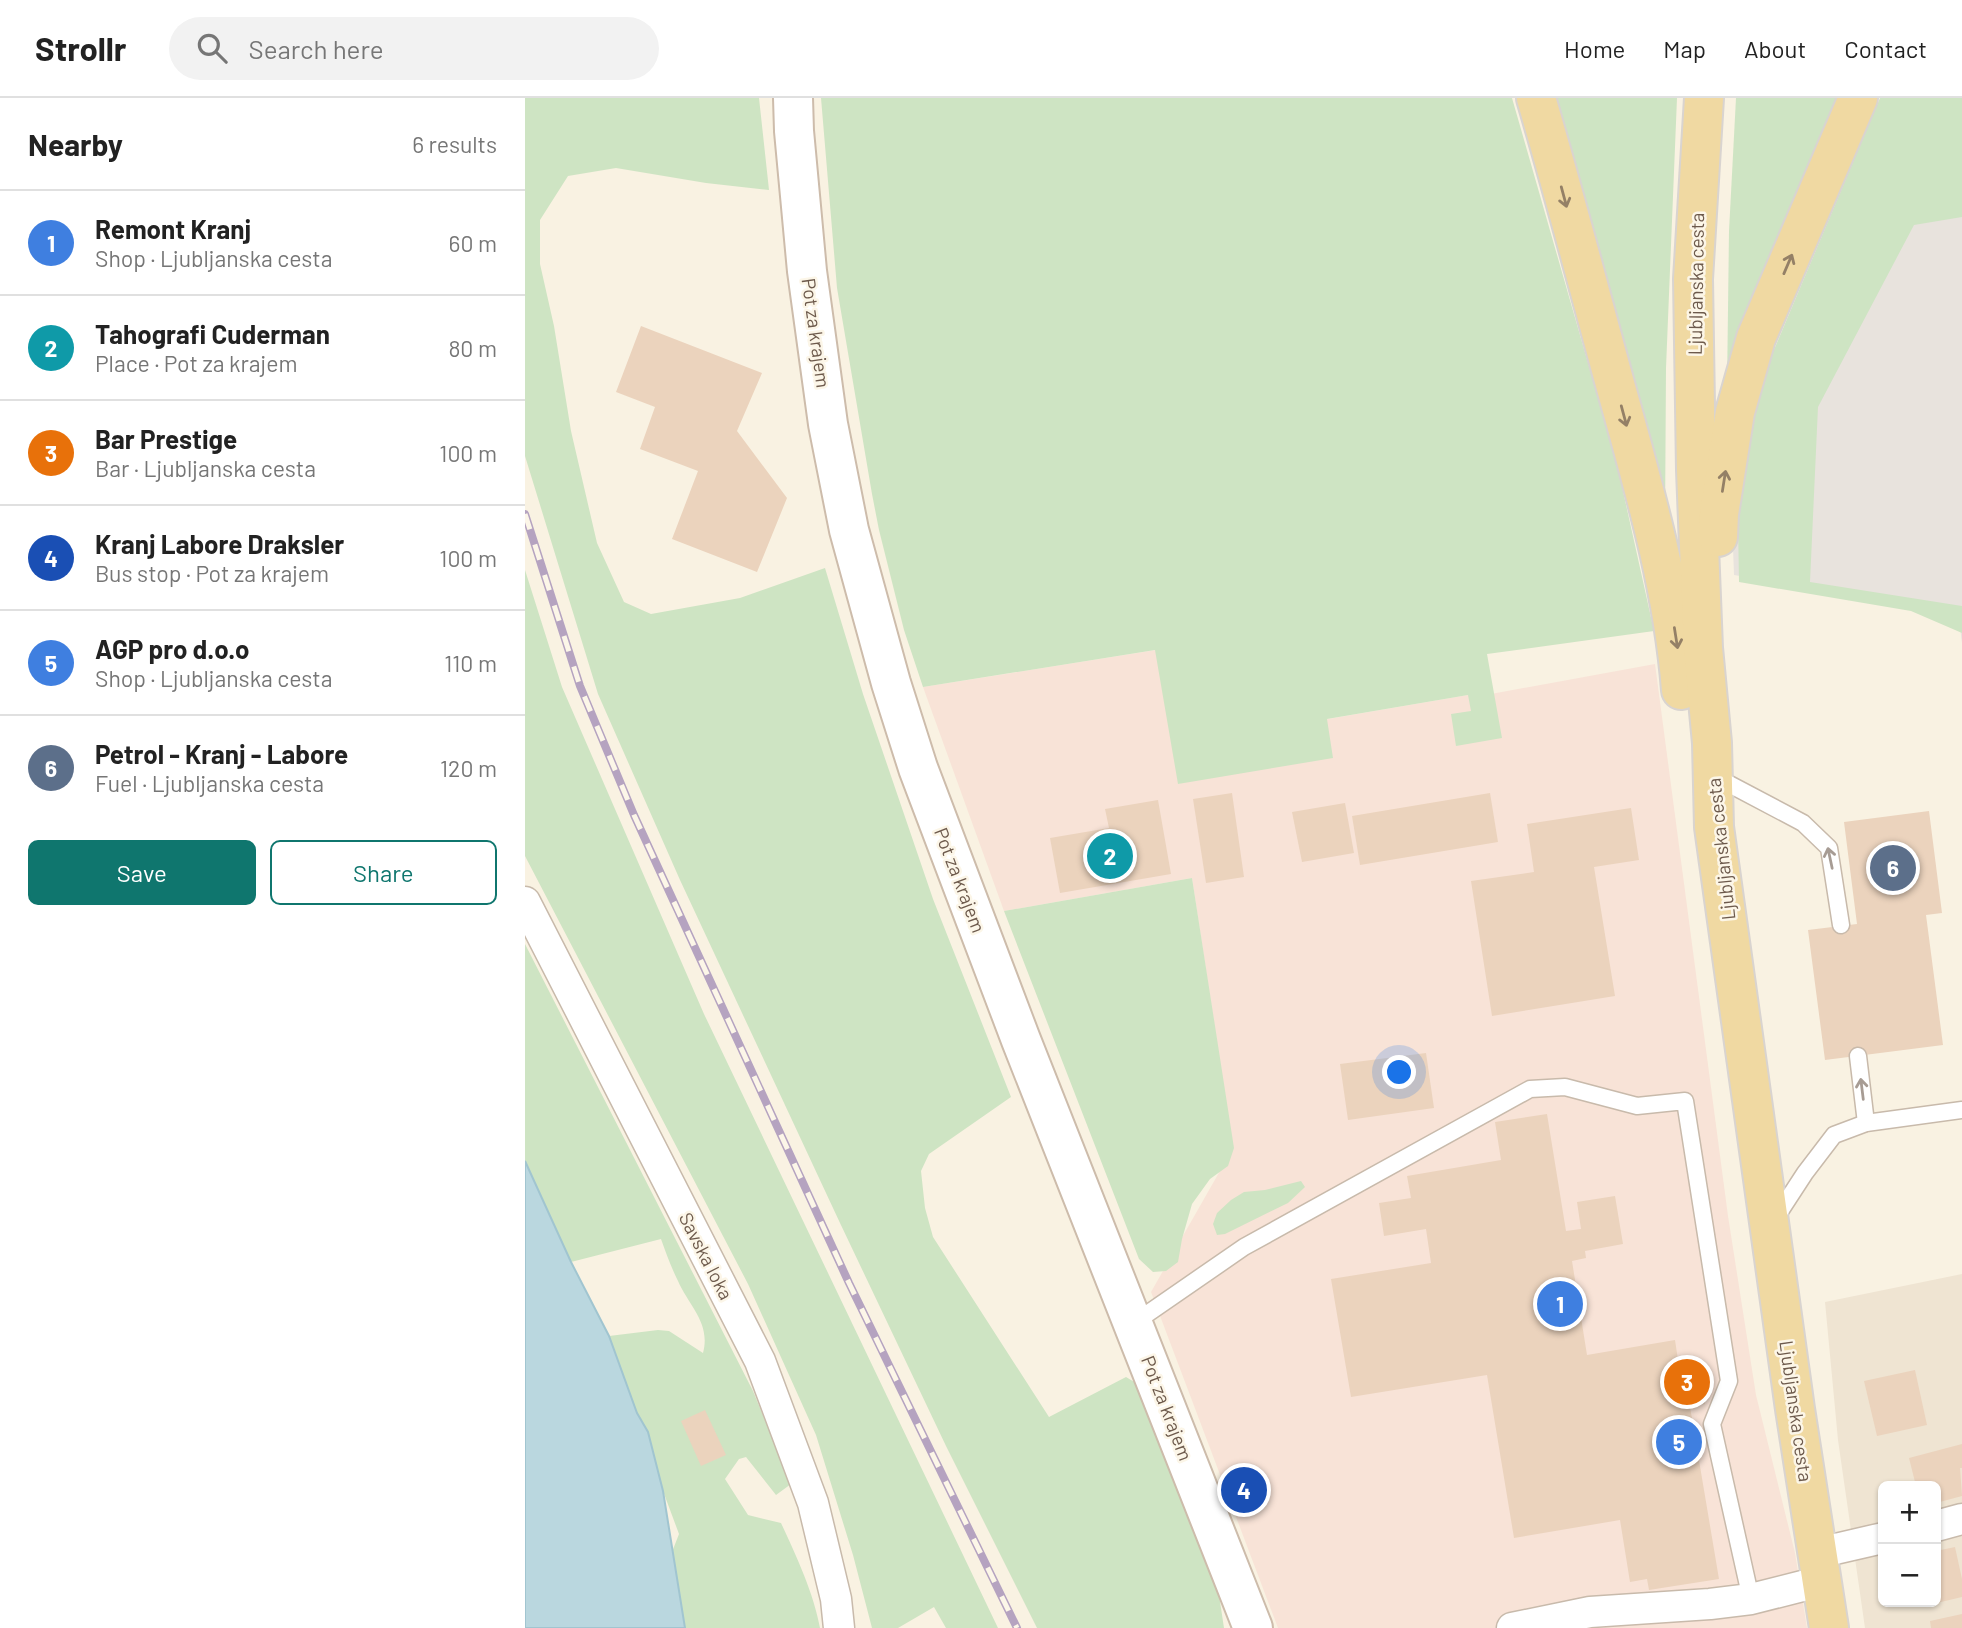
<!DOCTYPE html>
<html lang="en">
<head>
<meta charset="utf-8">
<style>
	:root { --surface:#fff; --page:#f2f2f2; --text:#222; --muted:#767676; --line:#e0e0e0; --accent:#0f766e }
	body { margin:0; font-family:Barlow,sans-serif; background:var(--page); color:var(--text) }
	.controls { position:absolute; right:21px; bottom:21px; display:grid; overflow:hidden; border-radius:10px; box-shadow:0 2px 5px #0004 }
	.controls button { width:63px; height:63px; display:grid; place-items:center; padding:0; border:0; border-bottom:2px solid var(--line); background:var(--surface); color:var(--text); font:35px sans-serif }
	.you { position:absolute; left:875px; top:975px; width:24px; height:24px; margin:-18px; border:5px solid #fff; border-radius:50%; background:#1a73e8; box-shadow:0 0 0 10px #1a73e833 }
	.badge { display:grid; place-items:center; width:46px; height:46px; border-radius:50%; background:var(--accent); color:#fff; font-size:23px; font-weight:700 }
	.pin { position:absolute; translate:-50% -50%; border:4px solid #fff; box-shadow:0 2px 7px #0006 }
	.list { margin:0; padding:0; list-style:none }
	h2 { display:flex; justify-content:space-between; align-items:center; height:91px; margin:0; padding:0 28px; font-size:30px }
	h2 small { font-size:23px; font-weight:400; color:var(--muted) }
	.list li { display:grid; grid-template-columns:46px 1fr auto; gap:21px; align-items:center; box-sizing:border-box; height:105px; padding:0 28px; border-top:2px solid var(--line) }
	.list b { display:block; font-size:26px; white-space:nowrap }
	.list p { margin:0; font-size:23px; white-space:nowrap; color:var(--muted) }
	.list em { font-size:23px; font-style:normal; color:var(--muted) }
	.actions { display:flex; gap:14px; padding:21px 28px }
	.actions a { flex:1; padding:16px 0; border:2px solid var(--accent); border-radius:10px; text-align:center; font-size:24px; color:var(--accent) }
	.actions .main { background:var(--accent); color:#fff }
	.icon { flex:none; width:38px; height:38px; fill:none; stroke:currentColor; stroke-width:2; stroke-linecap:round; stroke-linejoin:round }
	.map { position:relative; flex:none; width:1437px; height:1530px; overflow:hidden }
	header { display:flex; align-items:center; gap:42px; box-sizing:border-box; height:98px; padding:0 35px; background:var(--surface); border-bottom:2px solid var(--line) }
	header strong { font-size:33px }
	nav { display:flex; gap:38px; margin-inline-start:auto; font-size:24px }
	.search { width:490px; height:63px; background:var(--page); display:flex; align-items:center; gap:18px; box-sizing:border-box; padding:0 24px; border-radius:38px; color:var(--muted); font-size:26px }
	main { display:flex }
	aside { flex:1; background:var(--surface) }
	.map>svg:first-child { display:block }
</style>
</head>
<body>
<header>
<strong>Strollr</strong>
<div class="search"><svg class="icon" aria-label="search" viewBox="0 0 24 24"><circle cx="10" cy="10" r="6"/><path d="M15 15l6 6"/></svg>Search here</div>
<nav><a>Home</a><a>Map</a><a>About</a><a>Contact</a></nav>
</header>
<main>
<aside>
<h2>Nearby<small>6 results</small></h2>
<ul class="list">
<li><span class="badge" style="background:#3f7fe0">1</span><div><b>Remont Kranj</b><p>Shop · Ljubljanska cesta</p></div><em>60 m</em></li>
<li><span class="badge" style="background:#0f9aa8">2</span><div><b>Tahografi Cuderman</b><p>Place · Pot za krajem</p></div><em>80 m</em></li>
<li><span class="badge" style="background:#e8710a">3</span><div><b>Bar Prestige</b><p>Bar · Ljubljanska cesta</p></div><em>100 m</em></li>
<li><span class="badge" style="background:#1a4fb4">4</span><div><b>Kranj Labore Draksler</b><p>Bus stop · Pot za krajem</p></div><em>100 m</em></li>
<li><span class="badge" style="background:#3f7fe0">5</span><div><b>AGP pro d.o.o</b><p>Shop · Ljubljanska cesta</p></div><em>110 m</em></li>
<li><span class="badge" style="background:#5c6f8a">6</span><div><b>Petrol - Kranj - Labore</b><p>Fuel · Ljubljanska cesta</p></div><em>120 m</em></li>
</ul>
<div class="actions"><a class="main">Save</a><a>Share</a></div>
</aside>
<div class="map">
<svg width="1437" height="1530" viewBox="0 0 1437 1530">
	<rect width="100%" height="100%" fill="#f9f2e2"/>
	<path fill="#efe4d2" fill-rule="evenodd" d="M1437 1176V1530H1340L1313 1342 1300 1204ZM1358 1388H1411V1504H1358Z"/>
	<polygon fill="#f8e3d7" points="631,552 654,686 762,628 943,597 966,596 1130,566 1203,1118 1231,1297 1270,1455 1282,1530 753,1530 626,1194 708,1050 667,780 479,813 398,589"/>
	<polygon fill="#e8e3dd" points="1437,0 1437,545 1433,513 1209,477 1208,449 1226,325"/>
	<g fill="#cee4c3">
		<polygon points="0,0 234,0 244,92 181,85 91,70 43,78 15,122 15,166 29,228 46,333 72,445 99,504 126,516 215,500 300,470 338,596 408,801 486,999 404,1056 396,1073 400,1110 408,1139 524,1319 601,1279 611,1285 694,1497 699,1530 512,1530 421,1348 315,1125 155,782 73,596 0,358"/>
		<polygon points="296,0 987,0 1092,366 1129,533 962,556 977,640 931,648 926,616 946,613 943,597 802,621 808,660 653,686 630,552 398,589 379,532 354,432 347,396 312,190"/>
		<polygon points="1023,0 1152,0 1141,270 1140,427"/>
		<polygon points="1211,0 1317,0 1202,289 1204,133"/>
		<polygon points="1355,0 1437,0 1437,119 1389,127 1293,309 1285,484 1437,508 1437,535 1386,513 1214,484 1213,426 1223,331 1235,285"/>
		<polygon points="0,472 37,589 179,916 473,1530 421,1530 409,1509 373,1530 347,1530 328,1457 291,1337 223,1186 0,758"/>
		<polygon points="667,780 709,1050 703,1068 685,1081 667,1106 657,1141 653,1164 641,1173 628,1174 614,1161 479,813"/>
		<path d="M0 846 228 1293 266 1386 251 1397 221 1359 214 1361 200 1381 223 1417 256 1425C271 1457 289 1496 295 1530H160L147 1454 154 1436 138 1393 123 1334 112 1315 84 1238 133 1232 144 1233 178 1255C186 1225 164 1208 153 1183 146 1169 141 1155 136 1141L46 1164 0 1063Z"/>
		<polygon points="776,1083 780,1089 763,1105 700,1136 692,1137 688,1126 692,1115 706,1102 719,1094 740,1092"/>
	</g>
	<polygon fill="#bad7df" stroke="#a1c5d0" stroke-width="2" points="0,1063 46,1164 84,1238 112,1315 123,1334 138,1393 160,1530 0,1530"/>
	<g fill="#ebd3bd">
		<polygon points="116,228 237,275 212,333 262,400 232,474 147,441 173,373 115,351 130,309 91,294"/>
		<polygon points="707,695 719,779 681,785 668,701"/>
		<polygon points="965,695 973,744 835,767 827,718"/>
		<polygon points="633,702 646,776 535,795 525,740 584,730 580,711"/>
		<polygon points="820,705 829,755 777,764 767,714"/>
		<polygon points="1106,710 1114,762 1069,769 1090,898 967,918 946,783 1009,774 1002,726"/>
		<polygon points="1404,713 1417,815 1401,817 1418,947 1300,962 1283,832 1332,826 1319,724"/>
		<polygon points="901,955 909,1010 823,1022 815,966"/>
		<polygon points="1022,1016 1041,1133 1056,1131 1052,1104 1090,1098 1098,1146 1060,1153 1061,1160 1047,1163 1062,1257 1150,1242 1153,1262 1172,1259 1180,1306 1165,1309 1194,1481 1124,1492 1122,1481 1105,1484 1095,1422 989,1440 962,1277 826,1299 806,1181 906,1165 901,1131 859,1138 854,1105 886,1100 882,1078 976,1062 970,1024"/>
		<polygon points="1390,1272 1402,1327 1352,1338 1339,1283"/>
		<polygon points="180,1312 201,1357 176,1368 156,1323"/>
		<polygon points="1437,1346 1437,1370 1435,1370 1437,1398 1411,1405 1411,1388 1391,1388 1384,1360"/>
		<polygon points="1430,1449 1437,1481 1437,1499 1399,1508 1398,1504 1411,1504 1411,1453"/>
		<polygon points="1437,1516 1437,1530 1406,1530 1405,1523"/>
	</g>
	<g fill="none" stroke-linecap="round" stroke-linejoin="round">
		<defs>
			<g id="lane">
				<polyline points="1189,678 1278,725 1304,750 1316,827"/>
				<polyline points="1333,958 1341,1025"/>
				<polyline points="1250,1121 1280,1075 1309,1037 1341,1025 1437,1012"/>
				<polyline points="609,1225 719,1149 1005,991 1040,989 1112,1008 1160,1003 1204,1283 1187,1326 1226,1501"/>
			</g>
			<g id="street">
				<polyline points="0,804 235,1263 288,1405 311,1501 314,1530"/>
				<polyline points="1411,1428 1437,1421"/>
				<polyline points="1293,1455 1358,1440"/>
				<polyline points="987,1530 1065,1514 1185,1506 1226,1501 1297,1483"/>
			</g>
			<polyline id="secondary" points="268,0 269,33 282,173 303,326 324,432 366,585 393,670 496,942 728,1530"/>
			<g id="primary">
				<path d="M1011 0C1039 95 1064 191 1090 286 1118 387 1148 488 1156 592"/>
				<polyline points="1179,0 1168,181 1171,372 1178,550 1187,645 1189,729 1270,1311 1304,1530"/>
				<polyline points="1193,439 1194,416 1210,314 1231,240 1333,0"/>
			</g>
		</defs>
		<use href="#lane" stroke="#c8baab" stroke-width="19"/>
		<use href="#street" stroke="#c8baab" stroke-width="33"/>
		<use href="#secondary" stroke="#cdbcab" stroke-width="42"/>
		<use href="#primary" stroke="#d9d4d0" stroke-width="42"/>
		<use href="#lane" stroke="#fff" stroke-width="16"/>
		<use href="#street" stroke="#fff" stroke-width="30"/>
		<use href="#secondary" stroke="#fff" stroke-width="38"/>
		<use href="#primary" stroke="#f0d9a2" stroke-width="38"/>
		<defs>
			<polyline id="rail" points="0,416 55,588 109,717 324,1185 492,1530"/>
		</defs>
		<use href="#rail" stroke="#b5a3c0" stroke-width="8"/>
		<use href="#rail" stroke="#fcf6e8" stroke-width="5" stroke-dasharray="16" stroke-linecap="butt"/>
	</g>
	<defs><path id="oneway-shaft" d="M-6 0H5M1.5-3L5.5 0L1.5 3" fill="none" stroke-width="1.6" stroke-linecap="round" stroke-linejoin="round" transform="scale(1.75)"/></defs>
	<g stroke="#948066">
		<use href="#oneway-shaft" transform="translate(1039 99) rotate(75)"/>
		<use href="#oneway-shaft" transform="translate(1263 166) rotate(-67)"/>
		<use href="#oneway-shaft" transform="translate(1099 318) rotate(75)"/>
		<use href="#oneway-shaft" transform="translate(1199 383) rotate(-81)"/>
		<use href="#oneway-shaft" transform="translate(1151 540) rotate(81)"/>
	</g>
	<g stroke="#a79c94">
		<use href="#oneway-shaft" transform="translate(1305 760) rotate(-102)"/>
		<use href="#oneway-shaft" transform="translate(1337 991) rotate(-97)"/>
	</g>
	<g text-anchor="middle" stroke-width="5" stroke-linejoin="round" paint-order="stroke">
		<g font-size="19" fill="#6d5a4c" stroke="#fcf6e8">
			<text transform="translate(1171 186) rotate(-89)" y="7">Ljubljanska cesta</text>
			<text transform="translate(291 235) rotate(82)" y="7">Pot za krajem</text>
			<text transform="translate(1196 751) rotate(-96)" y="7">Ljubljanska cesta</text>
			<text transform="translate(435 782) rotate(69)" y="7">Pot za krajem</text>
			<text transform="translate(181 1158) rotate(63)" y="7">Savska loka</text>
			<text transform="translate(642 1310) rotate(69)" y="7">Pot za krajem</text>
			<text transform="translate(1271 1313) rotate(82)" y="7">Ljubljanska cesta</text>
		</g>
	</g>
</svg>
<div class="controls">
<button>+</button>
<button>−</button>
</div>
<div class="you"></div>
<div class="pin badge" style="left:1035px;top:1206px;background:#3f7fe0">1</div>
<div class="pin badge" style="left:585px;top:758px;background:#0f9aa8">2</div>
<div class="pin badge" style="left:1162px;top:1284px;background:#e8710a">3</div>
<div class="pin badge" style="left:719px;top:1392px;background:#1a4fb4">4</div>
<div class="pin badge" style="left:1154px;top:1344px;background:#3f7fe0">5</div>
<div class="pin badge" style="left:1368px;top:770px;background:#5c6f8a">6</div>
</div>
</main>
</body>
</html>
